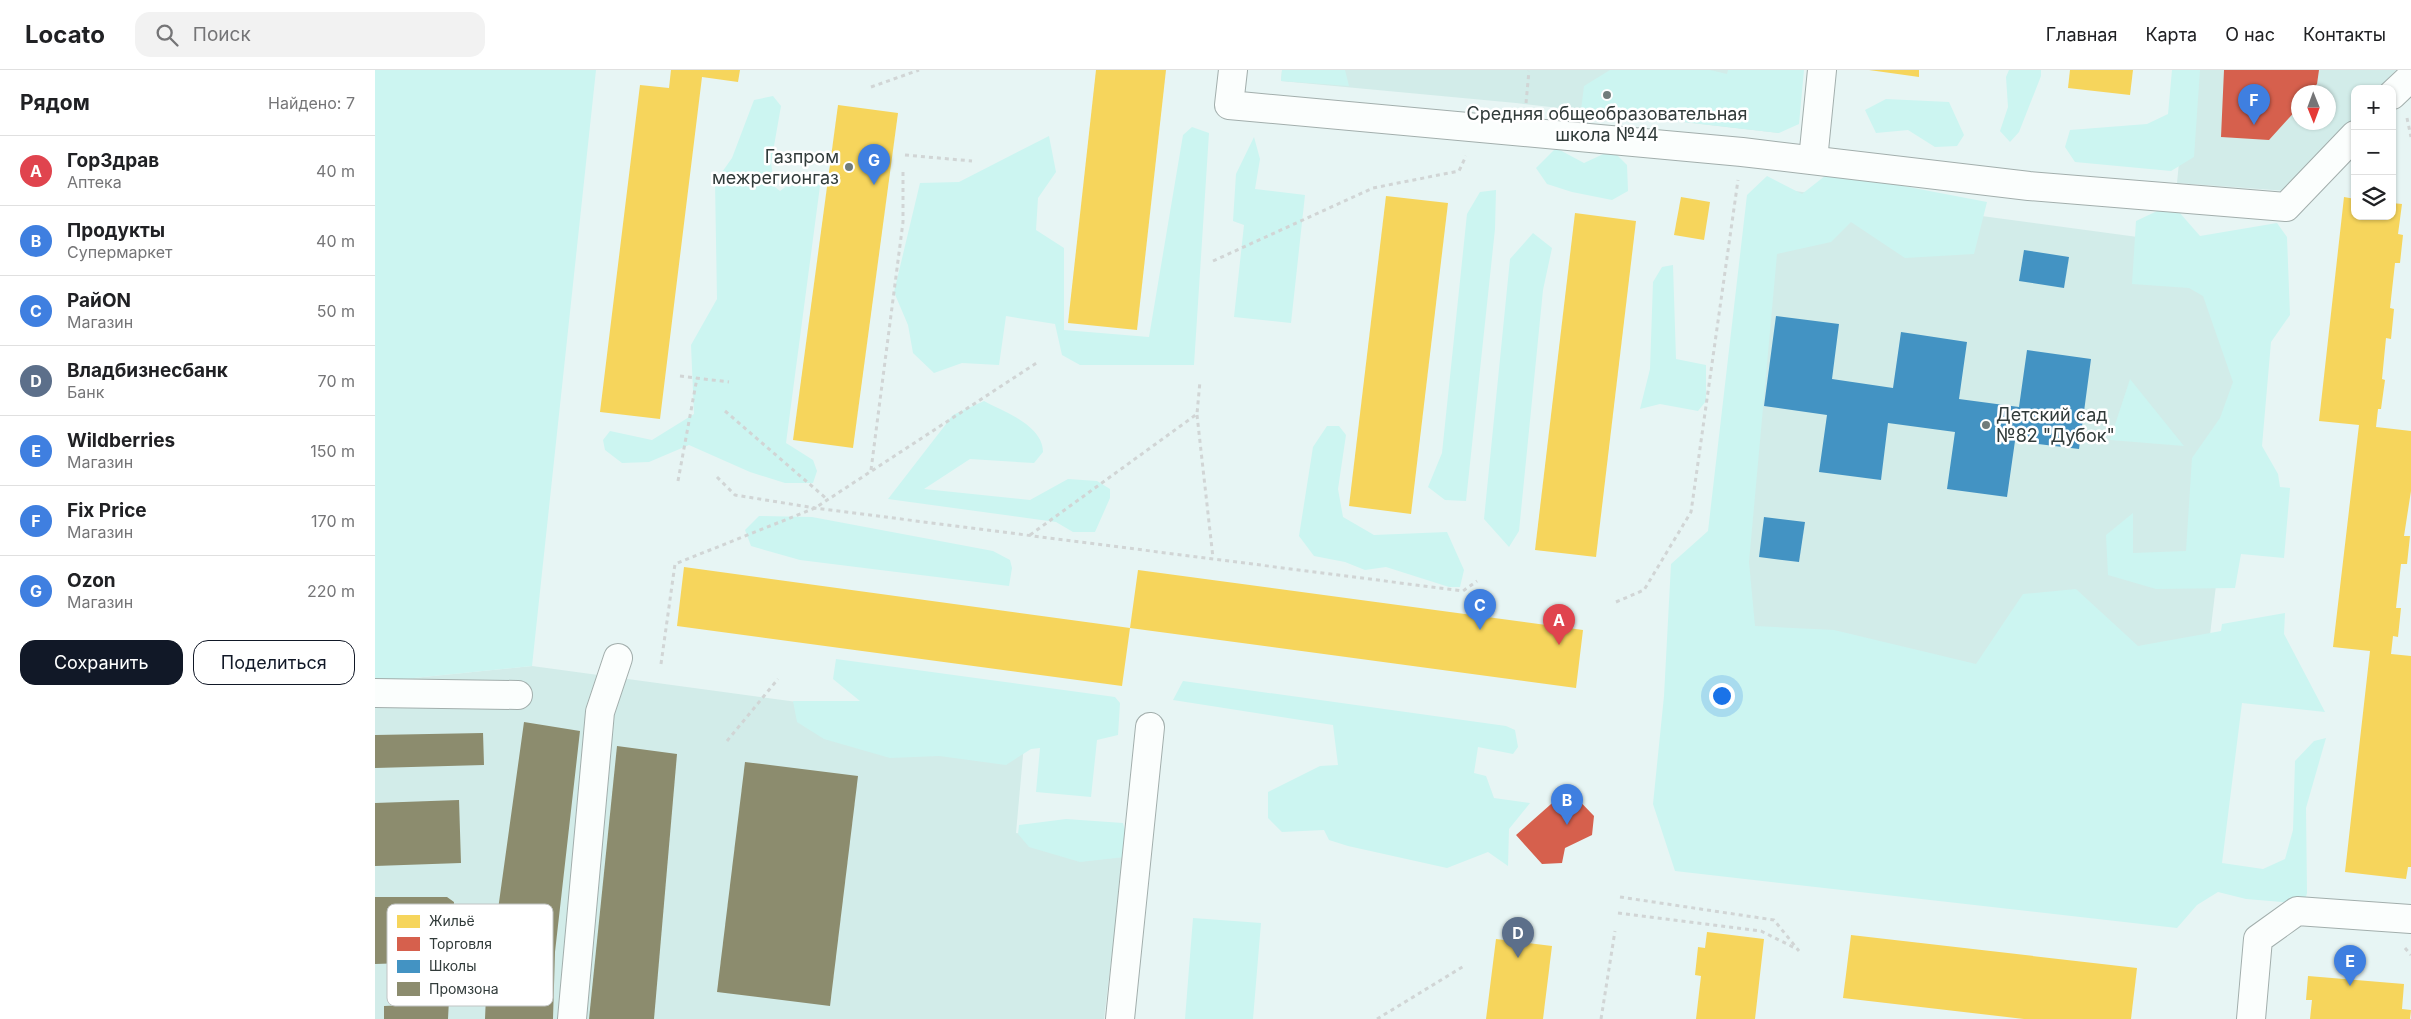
<!DOCTYPE html>
<html lang="ru">
<head>
<meta charset="utf-8">
<style>
	:root { --surface:#fff; --page:#f2f2f2; --text:#202124; --muted:#757577; --line:#e0e0e0; --accent:#111827 }
	body { margin:0; font-family:Inter,sans-serif; background:var(--page); color:var(--text) }
	.controls { position:absolute; right:15px; top:15px; display:grid; overflow:hidden; border-radius:10px; box-shadow:0 1px 4px #0004 }
	.controls button { width:45px; height:45px; display:grid; place-items:center; padding:0; border:0; border-bottom:1px solid var(--line); background:var(--surface); color:var(--text); font:25px sans-serif }
	.compass { position:absolute; left:1916px; top:15px; width:45px; height:45px; border-radius:50%; background:var(--surface); box-shadow:0 1px 4px #0004; rotate:179deg }
	.you { position:absolute; left:1346px; top:625px; width:18px; height:18px; margin:-12px; border:4px solid #fff; border-radius:50%; background:#1a73e8; box-shadow:0 0 0 8px #1a73e833 }
	.badge { display:grid; place-items:center; width:32px; height:32px; border-radius:50%; background:var(--accent); color:#fff; font-size:16px; font-weight:700 }
	.pin { position:absolute; translate:-50% -41px; filter:drop-shadow(0 1px 2px #0008) }
	.pin::after { content:''; position:absolute; top:26px; width:18px; height:15px; background:inherit; clip-path:polygon(0 0,100% 0,50% 100%) }
	.list { margin:0; padding:0; list-style:none }
	h2 { display:flex; justify-content:space-between; align-items:center; height:65px; margin:0; padding:0 20px; font-size:21px }
	h2 small { font-size:16px; font-weight:400; color:var(--muted) }
	.list li { display:grid; grid-template-columns:32px 1fr auto; gap:15px; align-items:center; box-sizing:border-box; height:70px; padding:0 20px; border-top:1px solid var(--line) }
	.list b { display:block; font-size:19px; white-space:nowrap }
	.list p { margin:0; font-size:16px; white-space:nowrap; color:var(--muted) }
	.list em { font-size:16px; font-style:normal; color:var(--muted) }
	.actions { display:flex; gap:10px; padding:15px 20px }
	.actions a { flex:1; padding:11px 0; border:1px solid var(--accent); border-radius:15px; text-align:center; font-size:18px; color:var(--accent) }
	.actions .main { background:var(--accent); color:#fff }
	.icon { flex:none; width:28px; height:28px; fill:none; stroke:currentColor; stroke-width:2; stroke-linecap:round; stroke-linejoin:round }
	.map { position:relative; flex:none; width:2036px; height:949px; overflow:hidden }
	header { display:flex; align-items:center; gap:30px; box-sizing:border-box; height:70px; padding:0 25px; background:var(--surface); border-bottom:1px solid var(--line) }
	header strong { font-size:24px }
	nav { display:flex; gap:28px; margin-inline-start:auto; font-size:18px }
	.search { width:350px; height:45px; background:var(--page); display:flex; align-items:center; gap:12px; box-sizing:border-box; padding:0 18px; border-radius:15px; color:var(--muted); font-size:19px }
	main { display:flex }
	aside { flex:1; background:var(--surface) }
	.map>svg:first-child { display:block }
</style>
</head>
<body>
<header>
<strong>Locato</strong>
<div class="search"><svg class="icon" aria-label="search" viewBox="0 0 24 24"><circle cx="10" cy="10" r="6"/><path d="M15 15l6 6"/></svg>Поиск</div>
<nav><a>Главная</a><a>Карта</a><a>О нас</a><a>Контакты</a></nav>
</header>
<main>
<aside>
<h2>Рядом<small>Найдено: 7</small></h2>
<ul class="list">
<li><span class="badge" style="background:#e0444e">A</span><div><b>ГорЗдрав</b><p>Аптека</p></div><em>40 m</em></li>
<li><span class="badge" style="background:#3f7fe0">B</span><div><b>Продукты</b><p>Супермаркет</p></div><em>40 m</em></li>
<li><span class="badge" style="background:#3f7fe0">C</span><div><b>РайON</b><p>Магазин</p></div><em>50 m</em></li>
<li><span class="badge" style="background:#5c6f8a">D</span><div><b>Владбизнесбанк</b><p>Банк</p></div><em>70 m</em></li>
<li><span class="badge" style="background:#3f7fe0">E</span><div><b>Wildberries</b><p>Магазин</p></div><em>150 m</em></li>
<li><span class="badge" style="background:#3f7fe0">F</span><div><b>Fix Price</b><p>Магазин</p></div><em>170 m</em></li>
<li><span class="badge" style="background:#3f7fe0">G</span><div><b>Ozon</b><p>Магазин</p></div><em>220 m</em></li>
</ul>
<div class="actions"><a class="main">Сохранить</a><a>Поделиться</a></div>
</aside>
<div class="map">
<svg width="2036" height="949" viewBox="0 0 2036 949">
	<rect width="100%" height="100%" fill="#e7f5f4"/>
	<g fill="#d2ece9" fill-rule="evenodd">
		<polygon points="907,0 1410,0 1404,63 1141,33 906,11"/>
		<path d="M1813 0H2021L2004 19H1980V46L1912 121 1802 113ZM1924 22H1954V52H1924Z"/>
		<polygon points="1398,118 1881,183 1822,673 1326,606"/>
		<polygon points="157,596 650,663 641,763 750,776 729,949 0,949 0,610 9,611"/>
	</g>
	<g fill="#ccf5f1">
		<polygon points="0,0 221,0 157,596 9,611 0,610"/>
		<polygon points="907,0 970,0 974,16 906,11"/>
		<polygon points="1235,0 1335,0 1352,4 1353,0 1429,0 1424,54 1404,63 1206,40 1209,16"/>
		<polygon points="1634,0 1666,0 1666,6 1644,62 1635,72 1625,61 1633,37 1631,7"/>
		<polygon points="1797,0 1825,0 1819,87 1796,101 1700,92 1690,77 1695,60 1772,54 1793,44"/>
		<polygon points="398,26 406,36 396,93 400,117 405,121 428,104 445,116 411,373 438,390 442,401 438,413 410,413 375,402 314,375 274,392 247,393 230,380 228,370 235,361 277,370 319,344 316,275 342,229 340,112 357,88 379,30"/>
		<polygon points="1511,29 1574,32 1589,65 1582,76 1560,77 1533,60 1501,63 1490,40"/>
		<polygon points="817,57 834,63 819,295 705,295 687,285 680,254 631,246 624,295 587,293 559,303 538,283 533,255 519,222 545,113 584,112 674,66 681,102 663,128 661,160 689,178 689,260 774,267 808,65"/>
		<polygon points="879,67 885,89 880,119 930,125 916,253 859,247 869,155 858,151 861,104"/>
		<polygon points="1181,78 1209,93 1237,80 1252,95 1253,121 1237,130 1197,122 1172,114 1161,98"/>
		<polygon points="1455,102 1612,132 1599,184 1530,188 1476,152 1456,172 1402,184 1374,492 1380,556 1459,560 1601,594 1648,524 1701,519 1763,576 1846,561 1847,554 1910,543 1909,564 1950,642 1867,633 1847,793 1888,799 1910,789 1918,760 1920,691 1939,671 1951,668 1931,738 1932,823 1929,834 1871,829 1843,822 1822,835 1802,858 1300,801 1278,734 1289,626 1296,494 1333,461 1372,125 1392,106 1427,124"/>
		<polygon points="1121,120 1120,159 1091,431 1070,430 1053,417 1067,383 1092,144 1105,122"/>
		<polygon points="1797,134 1825,166 1902,153 1912,167 1915,245 1896,272 1887,376 1903,404 1905,417 1915,418 1909,488 1866,484 1860,518 1781,519 1733,505 1731,465 1758,443 1758,483 1811,481 1817,388 1845,348 1858,312 1828,226 1814,218 1757,214 1761,151"/>
		<polygon points="1158,163 1177,178 1168,220 1144,461 1134,477 1109,449 1135,189"/>
		<polygon points="1298,195 1301,289 1331,295 1331,331 1323,341 1285,334 1265,339 1275,299 1278,212 1287,197"/>
		<polygon points="1755,309 1809,376 1735,370"/>
		<path d="M609 331C629 342 668 355 668 382L659 393 595 389 549 419 655 430 693 409 722 411 735 419V428L720 462H698L681 452 513 429 578 345Z"/>
		<polygon points="952,356 964,356 971,365 963,419 968,447 999,465 1072,462 1089,500 1085,517 1074,517 1011,497 990,500 970,492 939,486 924,466 938,377"/>
		<polygon points="384,446 437,447 618,481 635,490 637,498 634,516 425,490 376,476 370,460"/>
		<polygon points="461,589 740,627 745,633 743,665 722,670 716,727 661,722 665,678 656,679 631,695 564,686 515,688 449,669 422,652 418,631 485,631 458,609"/>
		<polygon points="808,611 1131,656 1140,660 1143,677 1138,684 1103,677 1099,703 1111,706 1119,728 1155,733 1134,759 1133,796 1113,782 1072,798 973,776 954,770 949,760 907,762 893,748 893,722 945,696 963,695 958,655 798,630"/>
		<polygon points="691,749 748,753 755,780 750,787 705,792 654,777 643,764 644,755"/>
		<polygon points="818,848 886,853 878,949 810,949"/>
	</g>
	<g fill="#f6d55c">
		<polygon points="296,0 365,0 363,12 327,7 285,349 225,342 265,15 294,18"/>
		<polygon points="721,0 791,0 762,260 693,253"/>
		<polygon points="1494,0 1544,0 1544,7"/>
		<polygon points="1695,0 1758,0 1755,25 1693,18"/>
		<polygon points="463,35 523,43 478,378 418,370"/>
		<polygon points="1011,126 1073,133 1036,444 974,436"/>
		<polygon points="1306,127 1335,132 1329,170 1299,165"/>
		<polygon points="1969,127 1980,129 1980,146 2017,146 2017,133 2027,134 2023,164 2028,165 2025,193 2020,193 2015,238 2019,239 2016,269 2011,268 2007,309 2010,310 2006,339 2003,339 2001,357 2036,361 2036,421 2029,466 2035,466 2032,494 2026,494 2021,538 2026,538 2023,567 2018,566 2016,584 2036,586 2036,797 2033,797 2031,809 1970,802 1995,581 1958,577 1984,355 1944,351"/>
		<polygon points="1200,143 1261,151 1221,487 1160,480"/>
		<polygon points="309,497 755,558 763,500 1208,560 1201,618 755,558 747,616 302,556"/>
		<polygon points="1332,862 1389,869 1380,949 1321,949 1326,906 1320,905 1323,877 1330,878"/>
		<polygon points="1476,865 1762,898 1756,949 1649,949 1468,928"/>
		<polygon points="1121,869 1177,876 1168,949 1111,949"/>
		<polygon points="1933,906 2029,914 2027,939 2036,940 2035,949 1935,949 1937,930 1931,930"/>
	</g>
	<g fill="#d6604d">
		<polygon points="1849,0 1944,0 1942,14 1935,22 1924,22 1924,37 1894,70 1846,67"/>
		<polygon points="1193,719 1219,746 1217,765 1190,778 1187,793 1167,794 1141,765"/>
	</g>
	<g fill="#4393c3">
		<polygon points="1649,180 1694,187 1689,218 1644,211"/>
		<polygon points="1401,246 1464,254 1457,309 1518,318 1526,262 1592,272 1584,329 1644,337 1652,280 1716,289 1704,379 1640,371 1632,427 1572,419 1580,362 1513,353 1506,410 1444,402 1452,345 1389,336"/>
		<polygon points="1389,447 1430,452 1424,492 1384,487"/>
	</g>
	<g fill="#8c8c6e">
		<polygon points="149,652 205,661 180,882 178,949 110,949 111,926"/>
		<polygon points="108,663 109,695 0,698 0,665"/>
		<polygon points="242,676 302,684 279,949 214,949"/>
		<polygon points="370,692 483,706 455,936 342,922"/>
		<polygon points="84,730 86,793 0,796 0,733"/>
		<polygon points="0,827 72,827 79,832 73,949 9,949 9,936 30,935 30,893 0,894"/>
	</g>
	<g fill="none" stroke-linecap="round" stroke-linejoin="round">
		<defs>
			<g id="minor">
				<polyline points="858,0 854,35 1367,82 1654,116 1911,137 1980,65"/>
				<polyline points="2017,25 2036,7"/>
				<polyline points="1438,90 1447,0"/>
				<polyline points="0,623 143,625"/>
				<polyline points="197,949 225,642 243,588"/>
				<polyline points="745,949 775,657"/>
				<polyline points="1876,949 1883,869 1922,841 2036,849"/>
			</g>
		</defs>
		<use href="#minor" stroke="#a2aeac" stroke-width="30"/>
		<g stroke="#d1d5d5" stroke-width="3" stroke-dasharray="4 4" stroke-linecap="butt">
			<polyline points="496,17 544,0"/>
			<polyline points="1151,33 1154,1"/>
			<polyline points="2032,48 2036,67"/>
			<polyline points="530,85 597,91"/>
			<polyline points="838,191 998,118 1084,101 1091,86"/>
			<polyline points="305,306 354,312"/>
			<polyline points="350,341 453,430"/>
			<polyline points="822,345 838,488"/>
			<polyline points="496,400 528,152 528,101"/>
			<polyline points="342,407 360,425 440,438 1088,521 1102,511"/>
			<polyline points="303,411 322,308"/>
			<polyline points="655,465 822,344 825,311"/>
			<polyline points="1241,532 1269,520 1316,442 1363,110"/>
			<polyline points="286,594 300,494 440,438 663,292"/>
			<polyline points="352,671 403,609"/>
			<polyline points="1245,827 1399,850 1424,881"/>
			<polyline points="1243,843 1386,861 1422,879"/>
			<polyline points="2030,878 2036,885"/>
			<polyline points="1002,949 1089,896"/>
			<polyline points="1226,949 1240,861"/>
		</g>
		<use href="#minor" stroke="#fbfefd" stroke-width="28"/>
	</g>
	<g fill="#717c7b" stroke="#fff" stroke-width="2">
		<circle cx="1232" cy="25" r="5"/>
		<circle cx="474" cy="97" r="5"/>
		<circle cx="1611" cy="355" r="5"/>
	</g>
	<g text-anchor="middle" stroke-width="5" stroke-linejoin="round" paint-order="stroke">
		<g font-size="18" fill="#313b3a" stroke="#fff">
			<text x="1232" y="50">Средняя общеобразовательная<tspan x="1232" dy="21">школа №44</tspan></text>
			<text x="464" y="93" text-anchor="end">Газпром<tspan x="464" dy="21">межрегионгаз</tspan></text>
			<text x="1621" y="351" text-anchor="start">Детский сад<tspan x="1621" dy="21">№82 "Дубок"</tspan></text>
		</g>
	</g>
	<rect x="12" y="834" width="166" height="102" rx="8" fill="#fff" stroke="#c1c4c4" stroke-width="1"/>
	<rect x="22" y="845" width="23" height="13" fill="#f6d55c"/>
	<rect x="22" y="867" width="23" height="14" fill="#d6604d"/>
	<rect x="22" y="890" width="23" height="13" fill="#4393c3"/>
	<rect x="22" y="912" width="23" height="14" fill="#8c8c6e"/>
	<g font-size="14" fill="#313b3a">
		<text x="54" y="856">Жильё</text>
		<text x="54" y="879">Торговля</text>
		<text x="54" y="901">Школы</text>
		<text x="54" y="924">Промзона</text>
	</g>
</svg>
<div class="controls">
<button>+</button>
<button>−</button>
<button><svg class="icon" aria-label="layers" viewBox="0 0 24 24"><path d="M12 4l9 5-9 5-9-5zM3 14l9 5 9-5"/></svg></button>
</div>
<svg class="compass" viewBox="-18 -18 36 36"><path d="M0-13l5 13h-10z" fill="#e53935"/><path d="M0 13l5-13h-10z" fill="#757577"/></svg>
<div class="you"></div>
<div class="pin badge" style="left:1184px;top:575px;background:#e0444e">A</div>
<div class="pin badge" style="left:1192px;top:755px;background:#3f7fe0">B</div>
<div class="pin badge" style="left:1105px;top:560px;background:#3f7fe0">C</div>
<div class="pin badge" style="left:1143px;top:888px;background:#5c6f8a">D</div>
<div class="pin badge" style="left:1975px;top:916px;background:#3f7fe0">E</div>
<div class="pin badge" style="left:1879px;top:55px;background:#3f7fe0">F</div>
<div class="pin badge" style="left:499px;top:115px;background:#3f7fe0">G</div>
</div>
</main>
</body>
</html>
